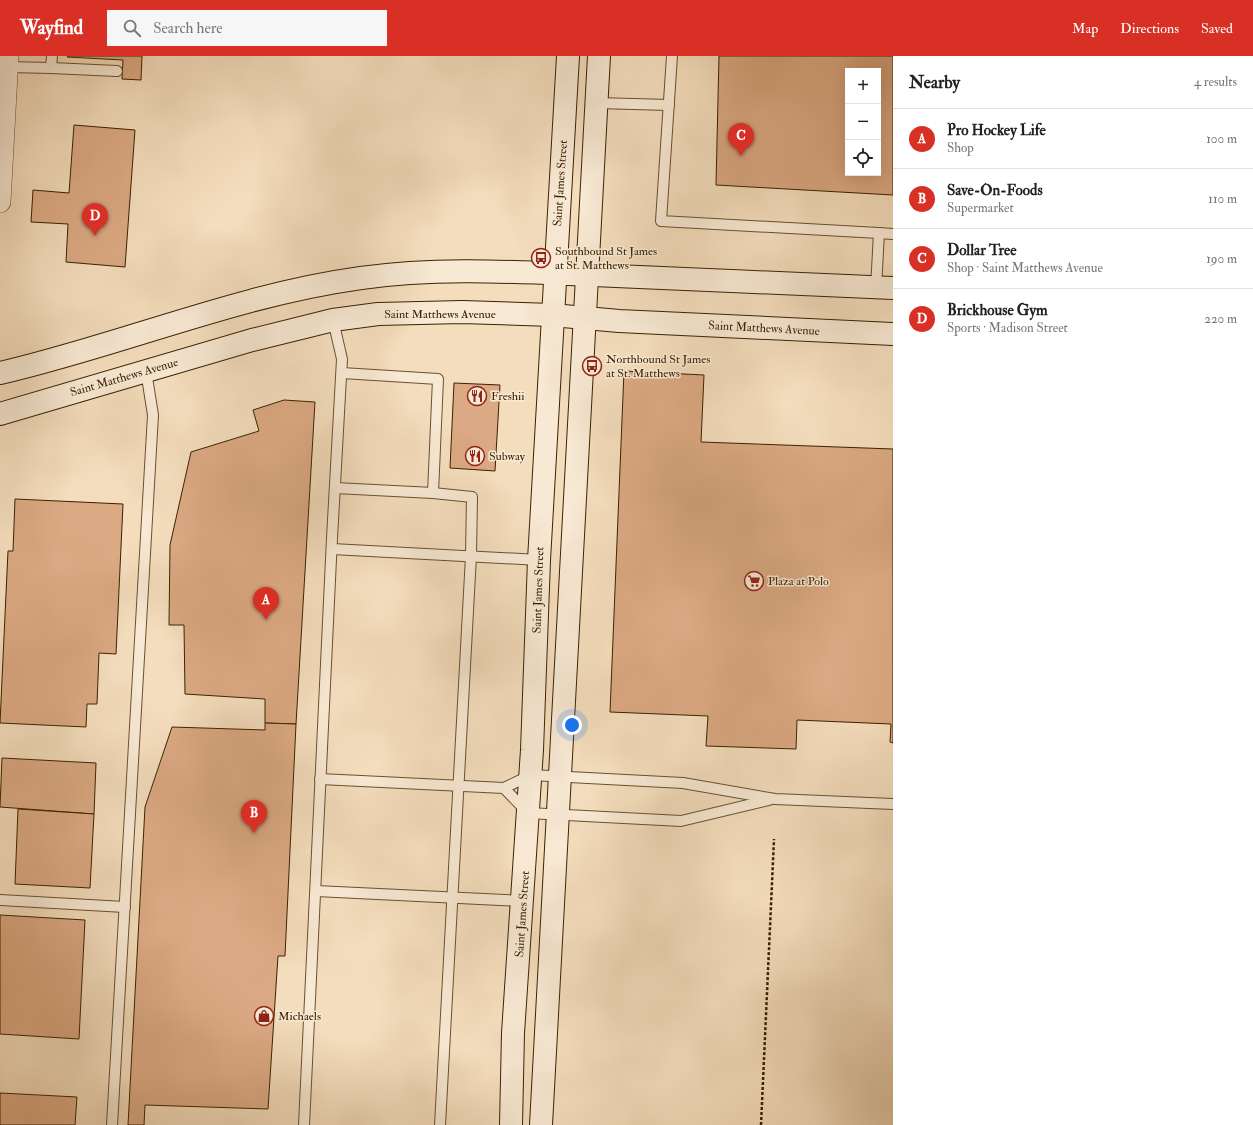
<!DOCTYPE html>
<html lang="en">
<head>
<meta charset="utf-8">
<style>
	:root { --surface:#fff; --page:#f6f6f6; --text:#222; --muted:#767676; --line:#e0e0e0; --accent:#d93025 }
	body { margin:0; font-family:"IM FELL Double Pica",serif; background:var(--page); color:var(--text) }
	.controls { position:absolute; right:12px; top:12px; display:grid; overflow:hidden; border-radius:0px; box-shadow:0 4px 16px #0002 }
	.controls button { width:36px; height:36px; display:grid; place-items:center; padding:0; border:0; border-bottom:1px solid var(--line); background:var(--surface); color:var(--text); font:20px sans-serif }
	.you { position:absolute; left:572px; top:669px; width:14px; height:14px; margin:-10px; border:3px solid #fff; border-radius:50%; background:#1a73e8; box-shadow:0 0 0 6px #1a73e833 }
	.badge { display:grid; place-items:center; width:26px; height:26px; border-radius:50%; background:var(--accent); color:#fff; font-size:13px; font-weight:700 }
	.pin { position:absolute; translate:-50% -33px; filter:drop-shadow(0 1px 2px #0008) }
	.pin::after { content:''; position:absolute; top:21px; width:14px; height:12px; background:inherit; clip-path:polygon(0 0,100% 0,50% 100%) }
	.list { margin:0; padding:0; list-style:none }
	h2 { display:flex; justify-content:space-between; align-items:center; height:52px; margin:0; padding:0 16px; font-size:17px }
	h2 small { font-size:13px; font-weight:400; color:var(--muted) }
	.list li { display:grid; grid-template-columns:26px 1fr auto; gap:12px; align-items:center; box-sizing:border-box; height:60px; padding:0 16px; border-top:1px solid var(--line) }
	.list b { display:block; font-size:15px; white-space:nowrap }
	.list p { margin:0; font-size:13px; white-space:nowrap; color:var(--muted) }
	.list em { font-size:13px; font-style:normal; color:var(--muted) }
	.icon { flex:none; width:22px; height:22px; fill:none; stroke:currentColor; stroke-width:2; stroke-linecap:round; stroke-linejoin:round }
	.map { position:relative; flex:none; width:893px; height:1069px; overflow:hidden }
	header { display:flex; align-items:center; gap:24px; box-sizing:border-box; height:56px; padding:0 20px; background:var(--accent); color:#fff }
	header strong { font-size:19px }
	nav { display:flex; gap:22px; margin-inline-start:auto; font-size:14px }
	.search { width:280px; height:36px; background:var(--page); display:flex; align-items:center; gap:10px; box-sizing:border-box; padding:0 14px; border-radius:0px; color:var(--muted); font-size:15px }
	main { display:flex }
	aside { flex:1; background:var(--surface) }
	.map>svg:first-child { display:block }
</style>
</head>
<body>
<header>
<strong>Wayfind</strong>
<div class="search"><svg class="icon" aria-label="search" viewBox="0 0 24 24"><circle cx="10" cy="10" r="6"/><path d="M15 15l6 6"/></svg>Search here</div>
<nav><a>Map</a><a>Directions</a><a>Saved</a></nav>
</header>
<main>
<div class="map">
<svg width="893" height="1069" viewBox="0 0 893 1069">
	<rect width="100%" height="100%" fill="#f4ddbd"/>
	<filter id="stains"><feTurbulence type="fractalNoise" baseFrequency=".005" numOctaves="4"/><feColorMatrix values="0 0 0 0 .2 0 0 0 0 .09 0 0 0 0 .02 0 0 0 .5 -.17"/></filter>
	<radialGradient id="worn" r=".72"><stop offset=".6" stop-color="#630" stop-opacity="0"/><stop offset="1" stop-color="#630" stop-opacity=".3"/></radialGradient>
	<g fill="#dba983" stroke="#3a2200" fill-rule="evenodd">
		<polygon points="68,0 142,0 141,24 122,23 123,4 67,1"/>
		<path d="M719 0H893V139L716 129ZM848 15H878V117H848Z"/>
		<polygon points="74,69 135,74 125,211 66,206 68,168 31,166 33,134 69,137"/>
		<polygon points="624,315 704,319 701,386 893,393 893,687 890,686 891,668 797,664 796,693 706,690 708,660 610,656"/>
		<polygon points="454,327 500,329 495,415 450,412"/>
		<polygon points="284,344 315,346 296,668 265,667 265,643 185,638 184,569 169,569 170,489 191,396 259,375 253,354"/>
		<polygon points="15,443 123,448 116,598 99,597 97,648 87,648 86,671 0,667 8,495 13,495"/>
		<polygon points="265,667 296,668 285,900 278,900 268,1053 145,1049 144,1069 128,1069 145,751 172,671 265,674"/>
		<polygon points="2,702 96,707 94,758 0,751"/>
		<polygon points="18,753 94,758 90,832 15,828"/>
		<polygon points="0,859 85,864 79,983 0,978"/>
		<polygon points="0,1037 77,1041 75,1069 0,1069"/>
	</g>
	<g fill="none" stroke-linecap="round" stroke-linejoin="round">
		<defs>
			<g id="service">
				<polyline points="672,0 661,165 879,177"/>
				<polyline points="8,11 51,12 52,0"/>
				<polyline points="51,12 117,15"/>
				<polyline points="597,47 669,49"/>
				<polyline points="876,232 879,177 893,178"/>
				<polyline points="335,432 433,437 438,323 342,317"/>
				<polyline points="433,437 472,441 471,500 440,1069"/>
				<polyline points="332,493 539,504"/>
				<polyline points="320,723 504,732 531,719 683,727 775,743 893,748"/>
				<polyline points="504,732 528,757 681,765 769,744"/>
				<polyline points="316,835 523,845"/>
				<polyline points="0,844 125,851"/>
				<polyline points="112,1069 153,359 146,315"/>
				<polyline points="304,1069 332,482 342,303 333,264"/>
			</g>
			<polyline id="minor" points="0,146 8,0"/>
			<g id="secondary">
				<path d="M0 317C121 289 237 239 361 222 438 211 516 216 593 219 693 223 793 228 893 232"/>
				<polyline points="0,358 252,284 333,264 378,258 462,256 552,259 619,265 893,278"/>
				<polyline points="511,1069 513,977 532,694 539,504 568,0"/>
				<polyline points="541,1069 599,0"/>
			</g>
		</defs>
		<use href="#service" stroke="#68512f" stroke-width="12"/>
		<use href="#minor" stroke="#68512f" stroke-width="22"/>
		<use href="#secondary" stroke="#3a2200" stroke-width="24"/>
		<polyline stroke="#3a2200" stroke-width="2.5" stroke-dasharray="3 2" stroke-linecap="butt" points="761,1069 774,783"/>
		<use href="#service" stroke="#f8e9d4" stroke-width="10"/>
		<use href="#minor" stroke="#f8e9d4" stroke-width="21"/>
		<use href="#secondary" stroke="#f8e9d4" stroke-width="22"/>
	</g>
	<defs>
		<symbol id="bus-ring" viewBox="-11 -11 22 22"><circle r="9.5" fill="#f8e9d4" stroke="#8f2418" stroke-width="1.5"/><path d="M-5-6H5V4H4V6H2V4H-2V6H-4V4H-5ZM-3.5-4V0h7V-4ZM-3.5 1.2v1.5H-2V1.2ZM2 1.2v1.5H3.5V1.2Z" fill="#8f2418"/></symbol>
		<symbol id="restaurant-ring" viewBox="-11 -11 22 22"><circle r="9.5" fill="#f8e9d4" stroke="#8f2418" stroke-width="1.5"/><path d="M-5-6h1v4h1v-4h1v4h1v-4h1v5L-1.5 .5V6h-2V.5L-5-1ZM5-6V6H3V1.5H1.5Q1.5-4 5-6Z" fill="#8f2418"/></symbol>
		<symbol id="supermarket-ring" viewBox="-11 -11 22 22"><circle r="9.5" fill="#f8e9d4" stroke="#8f2418" stroke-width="1.5"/><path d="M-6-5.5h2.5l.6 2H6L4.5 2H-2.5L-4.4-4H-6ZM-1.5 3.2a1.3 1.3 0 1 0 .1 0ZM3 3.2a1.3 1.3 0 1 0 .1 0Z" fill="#8f2418"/></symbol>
		<symbol id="shop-ring" viewBox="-11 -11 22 22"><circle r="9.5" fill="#f8e9d4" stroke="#8f2418" stroke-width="1.5"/><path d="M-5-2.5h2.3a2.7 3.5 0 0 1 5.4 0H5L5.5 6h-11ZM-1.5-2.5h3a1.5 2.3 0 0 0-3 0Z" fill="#8f2418"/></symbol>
	</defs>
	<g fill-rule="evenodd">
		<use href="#bus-ring" x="530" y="191" width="22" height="22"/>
		<use href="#bus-ring" x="581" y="299" width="22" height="22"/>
		<use href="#restaurant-ring" x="466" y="329" width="22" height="22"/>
		<use href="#restaurant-ring" x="464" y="389" width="22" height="22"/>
		<use href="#supermarket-ring" x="743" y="514" width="22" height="22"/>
		<use href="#shop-ring" x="253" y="949" width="22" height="22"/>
	</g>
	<g text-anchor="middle" stroke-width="3" stroke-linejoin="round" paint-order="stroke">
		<g font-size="12" fill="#3a2200" stroke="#f8e9d4">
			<text transform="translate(560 127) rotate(-86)" y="4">Saint James Street</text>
			<text x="440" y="262">Saint Matthews Avenue</text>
			<text transform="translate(764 272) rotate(3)" y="4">Saint Matthews Avenue</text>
			<text transform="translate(124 321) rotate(-16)" y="4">Saint Matthews Avenue</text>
			<text transform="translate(538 534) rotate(-88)" y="4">Saint James Street</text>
			<text transform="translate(522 858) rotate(-86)" y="4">Saint James Street</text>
		</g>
		<g font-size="12" fill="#3a2200" stroke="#f8e9d4" text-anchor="start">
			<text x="555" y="199">Southbound St James<tspan x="555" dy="14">at St. Matthews</tspan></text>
			<text x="606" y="307">Northbound St James<tspan x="606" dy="14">at St. Matthews</tspan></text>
			<text x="491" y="344">Freshii</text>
			<text x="489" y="404">Subway</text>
			<text x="768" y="529">Plaza at Polo</text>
			<text x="278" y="964">Michaels</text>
		</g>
	</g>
	<rect width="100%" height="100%" filter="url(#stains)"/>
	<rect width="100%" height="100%" fill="url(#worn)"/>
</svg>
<div class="controls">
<button>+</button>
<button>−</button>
<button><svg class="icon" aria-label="locate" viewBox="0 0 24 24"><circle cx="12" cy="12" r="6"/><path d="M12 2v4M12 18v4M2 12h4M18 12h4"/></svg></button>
</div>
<div class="you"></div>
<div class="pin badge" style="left:266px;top:564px">A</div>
<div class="pin badge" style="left:254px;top:777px">B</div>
<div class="pin badge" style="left:741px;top:100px">C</div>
<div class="pin badge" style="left:95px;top:180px">D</div>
</div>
<aside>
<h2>Nearby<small>4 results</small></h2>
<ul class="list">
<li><span class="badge">A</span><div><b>Pro Hockey Life</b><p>Shop</p></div><em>100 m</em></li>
<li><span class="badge">B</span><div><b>Save-On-Foods</b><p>Supermarket</p></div><em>110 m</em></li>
<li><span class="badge">C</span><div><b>Dollar Tree</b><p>Shop · Saint Matthews Avenue</p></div><em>190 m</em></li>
<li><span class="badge">D</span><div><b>Brickhouse Gym</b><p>Sports · Madison Street</p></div><em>220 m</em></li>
</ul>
</aside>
</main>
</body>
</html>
